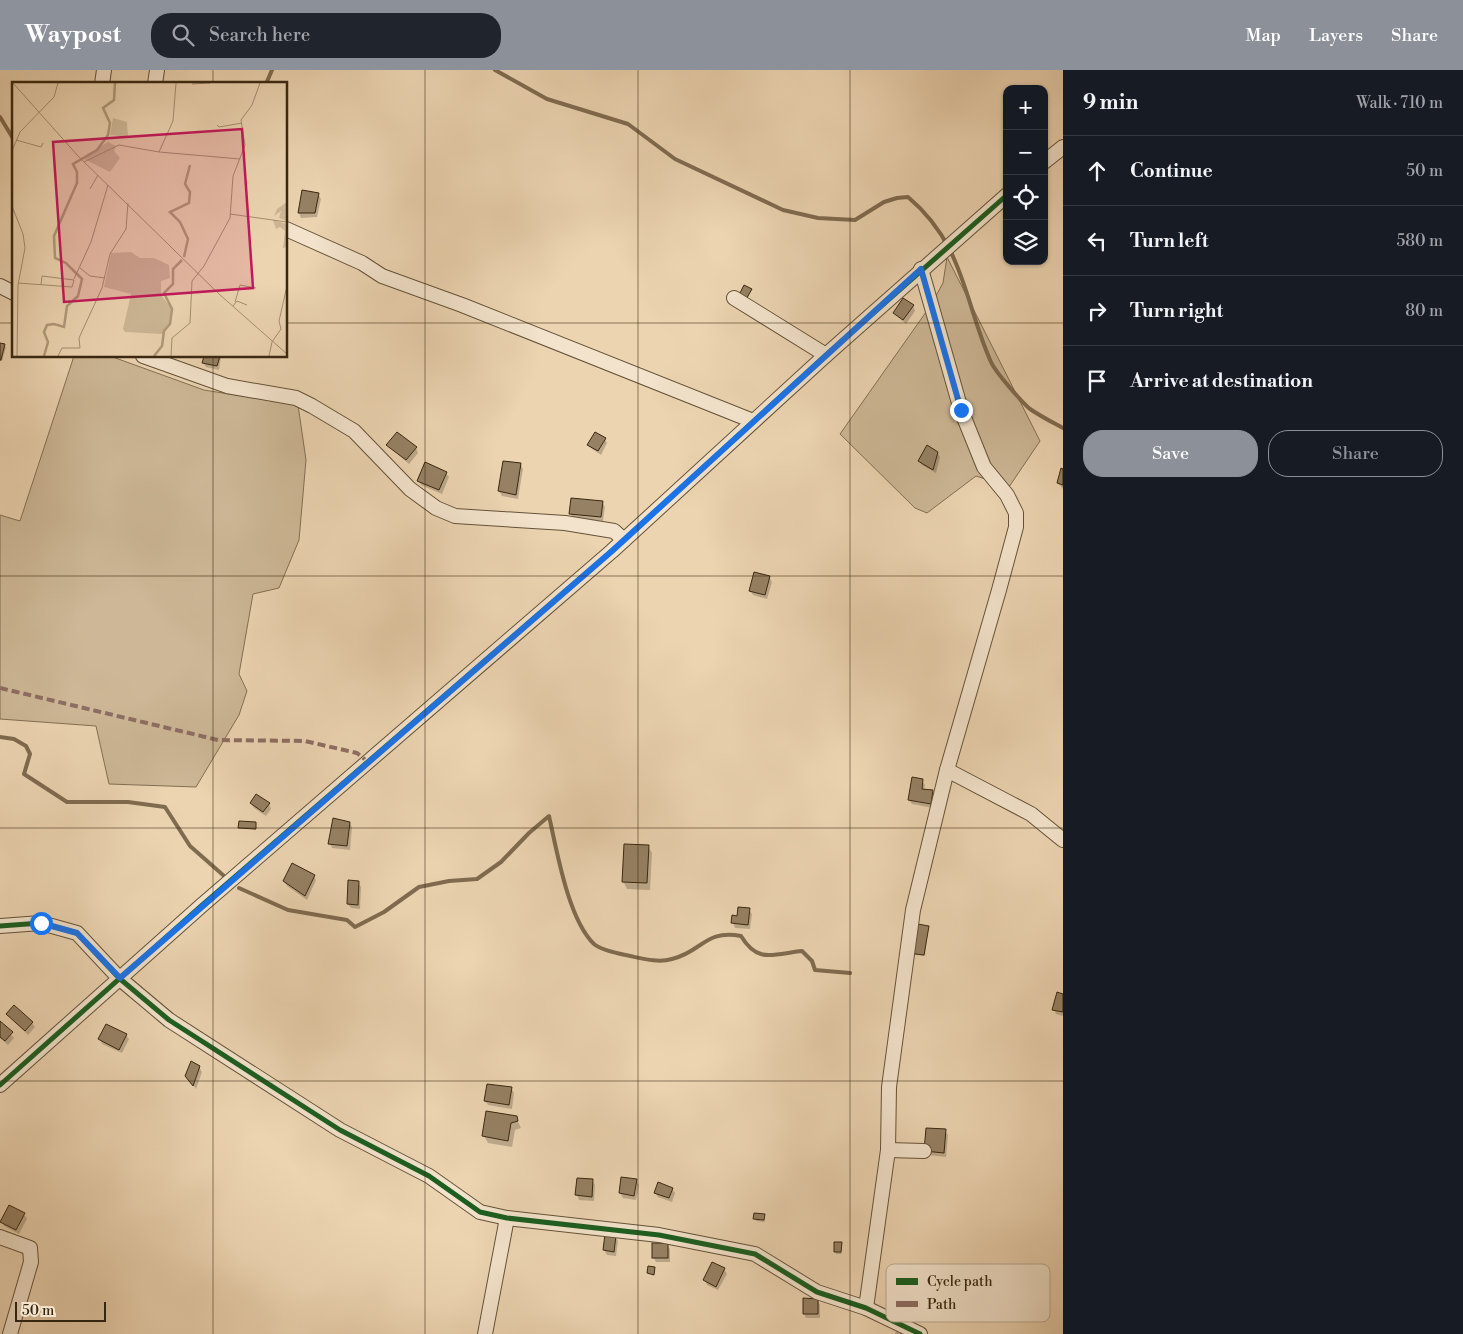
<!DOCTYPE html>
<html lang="en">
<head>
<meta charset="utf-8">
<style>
	:root { --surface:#171b24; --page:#20242c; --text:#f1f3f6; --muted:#9ea1a6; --line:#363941; --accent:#8c9099 }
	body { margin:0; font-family:"Libre Bodoni",serif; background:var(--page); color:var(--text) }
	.controls { position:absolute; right:15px; top:15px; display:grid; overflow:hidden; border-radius:10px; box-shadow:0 1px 4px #0004 }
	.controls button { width:45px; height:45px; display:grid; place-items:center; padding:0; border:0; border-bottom:1px solid var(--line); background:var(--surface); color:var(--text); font:25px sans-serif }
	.scale { position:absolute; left:15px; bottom:12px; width:91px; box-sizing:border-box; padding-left:5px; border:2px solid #382710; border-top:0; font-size:14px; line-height:18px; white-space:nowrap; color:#382710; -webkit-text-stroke:4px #f3e3cc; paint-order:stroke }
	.stop { position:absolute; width:15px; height:15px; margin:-11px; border:4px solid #1a73e8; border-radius:50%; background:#fff }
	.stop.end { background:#1a73e8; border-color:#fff; box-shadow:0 1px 5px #0008 }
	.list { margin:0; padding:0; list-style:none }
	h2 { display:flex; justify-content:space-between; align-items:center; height:65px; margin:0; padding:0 20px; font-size:21px }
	h2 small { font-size:16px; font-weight:400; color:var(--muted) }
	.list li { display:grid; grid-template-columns:32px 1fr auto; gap:15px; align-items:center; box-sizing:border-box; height:70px; padding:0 20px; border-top:1px solid var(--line) }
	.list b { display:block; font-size:19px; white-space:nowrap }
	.list em { font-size:16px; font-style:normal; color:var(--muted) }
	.actions { display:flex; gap:10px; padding:15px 20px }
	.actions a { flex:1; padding:11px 0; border:1px solid var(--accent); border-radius:20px; text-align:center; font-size:18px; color:var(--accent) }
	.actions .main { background:var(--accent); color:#fff }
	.icon { flex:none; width:28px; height:28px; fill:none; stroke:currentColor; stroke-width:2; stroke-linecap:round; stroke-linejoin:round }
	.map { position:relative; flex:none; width:1063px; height:1264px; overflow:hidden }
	header { display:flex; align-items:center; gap:30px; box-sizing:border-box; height:70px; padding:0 25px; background:var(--accent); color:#fff }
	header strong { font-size:24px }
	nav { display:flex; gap:28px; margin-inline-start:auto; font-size:18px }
	.search { width:350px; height:45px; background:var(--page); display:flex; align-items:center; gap:12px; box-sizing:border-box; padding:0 18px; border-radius:20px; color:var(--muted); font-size:19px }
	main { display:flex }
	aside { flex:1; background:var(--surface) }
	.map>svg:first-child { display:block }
</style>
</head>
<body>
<header>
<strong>Waypost</strong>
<div class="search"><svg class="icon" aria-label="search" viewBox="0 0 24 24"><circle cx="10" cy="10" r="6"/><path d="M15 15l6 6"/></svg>Search here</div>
<nav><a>Map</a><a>Layers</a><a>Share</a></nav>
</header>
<main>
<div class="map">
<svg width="1063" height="1264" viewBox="0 0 1063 1264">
	<rect width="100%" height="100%" fill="#ecd4b1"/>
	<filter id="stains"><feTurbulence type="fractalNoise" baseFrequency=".004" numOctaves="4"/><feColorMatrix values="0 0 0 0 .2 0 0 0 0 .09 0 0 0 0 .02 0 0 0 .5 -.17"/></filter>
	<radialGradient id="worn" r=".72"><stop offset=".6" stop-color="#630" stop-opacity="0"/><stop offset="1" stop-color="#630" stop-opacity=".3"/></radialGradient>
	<g fill="#cdb796" stroke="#826f53">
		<polygon points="947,187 1040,371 1009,417 976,406 927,443 915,438 840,364 931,235 943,213"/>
		<polygon points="74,286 110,286 204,320 298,335 306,390 299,470 279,518 253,524 239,604 247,621 239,645 196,717 109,714 96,656 0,649 0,445 20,451"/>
	</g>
	<g fill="#0003">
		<polygon points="303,122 318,124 321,129 317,147 301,148 299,143"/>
		<polygon points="751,220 746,232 739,227"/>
		<polygon points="913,236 915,241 906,254 894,243"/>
		<polygon points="0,274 6,277 2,291 0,291"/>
		<polygon points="205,286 221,286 219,300 206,297 203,292"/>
		<polygon points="605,369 607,373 601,385 592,379 589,375"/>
		<polygon points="388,375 416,378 418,383 409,394"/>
		<polygon points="937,382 940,387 936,403 922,395 919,391"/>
		<polygon points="521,395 523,399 518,429 502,426 499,421"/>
		<polygon points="1062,400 1063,400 1063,419 1058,413"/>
		<polygon points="446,403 449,407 442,424 421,415 419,411"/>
		<polygon points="602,432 605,437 603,451 573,448 571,444"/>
		<polygon points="769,507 772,512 767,529 753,525 750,521"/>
		<polygon points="922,711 925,715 924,720 932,721 935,726 933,738 912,734 909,730"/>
		<polygon points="251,733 269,734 271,739 266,746 254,738"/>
		<polygon points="255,753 256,760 239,757"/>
		<polygon points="350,753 352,757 350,780 332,778 330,773"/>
		<polygon points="648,776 652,783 650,820 627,819 623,811"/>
		<polygon points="314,806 316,810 307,830 287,816 284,811"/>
		<polygon points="358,812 361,817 360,839 351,838 348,834"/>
		<polygon points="749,840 752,844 750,859 735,858 733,853"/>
		<polygon points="928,857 925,886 910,884"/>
		<polygon points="1058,924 1063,925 1063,946 1056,944 1054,939"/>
		<polygon points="8,944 32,953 35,957 28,965"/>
		<polygon points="0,952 14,968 8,975 0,968"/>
		<polygon points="126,965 129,969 122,983 102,974 100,969"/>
		<polygon points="199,997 202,1002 196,1019 189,1010"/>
		<polygon points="511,1018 514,1023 512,1039 488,1035 485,1031"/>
		<polygon points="516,1047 521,1058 515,1060 512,1077 488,1073 484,1066"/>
		<polygon points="945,1061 948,1065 946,1087 928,1085"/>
		<polygon points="592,1110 595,1115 594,1131 579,1130 577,1125"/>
		<polygon points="636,1110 639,1115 636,1130 623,1128 620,1123"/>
		<polygon points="672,1119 675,1123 672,1132 658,1127 655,1123"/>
		<polygon points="24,1144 27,1149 19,1164 4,1156 2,1152"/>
		<polygon points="764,1145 765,1152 756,1151 755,1149"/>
		<polygon points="616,1167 618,1171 616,1186 607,1185 604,1180"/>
		<polygon points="835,1173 841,1174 842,1184 836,1184"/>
		<polygon points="667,1175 670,1179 670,1192 656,1192 653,1187"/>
		<polygon points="724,1199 727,1204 718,1220 707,1215 705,1210"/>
		<polygon points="818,1230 820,1235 820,1248 806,1248 804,1244"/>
		<polygon points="896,1261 910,1264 895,1264"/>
	</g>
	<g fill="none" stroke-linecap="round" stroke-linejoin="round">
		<g stroke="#7f6b50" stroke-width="4">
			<path d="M495 0 547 29 628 54 675 89 783 140 818 148 855 150 884 132 897 128 908 127C964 174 964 231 991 292 996 303 1021 331 1030 339 1040 346 1052 352 1063 358"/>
			<polyline points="266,14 272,0"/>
			<polyline points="0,47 14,70"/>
			<polyline points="0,667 14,669 26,676 30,684 24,704 67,732 128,732 165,737 190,776 223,805"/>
			<path d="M239 818 288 840 347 850 355 857 384 842 419 817 449 811 477 809 501 792 529 763 549 746C557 781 568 849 594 874 602 881 621 884 630 886 644 889 659 893 672 889 702 882 705 859 741 866 758 894 773 884 802 881L812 891 815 900 850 903"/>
		</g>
	</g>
	<g fill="#968164" stroke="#382710">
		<polygon points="302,120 319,123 315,143 298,143"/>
		<polygon points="744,215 752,219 745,231 738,227"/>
		<polygon points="903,228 914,235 903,250 893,243"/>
		<polygon points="0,273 5,274 1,290 0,290"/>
		<polygon points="204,286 220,286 217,296 202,293"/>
		<polygon points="397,362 417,377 406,390 386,375"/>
		<polygon points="595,362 606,368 598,381 587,375"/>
		<polygon points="927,375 938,382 933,400 918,391"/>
		<polygon points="503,391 521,393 516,425 498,421"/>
		<polygon points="425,392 447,402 439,420 417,411"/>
		<polygon points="1061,398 1063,399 1063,415 1057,413"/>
		<polygon points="571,428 603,431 601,447 569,444"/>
		<polygon points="754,502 770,506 765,525 749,521"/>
		<polygon points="912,707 923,709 922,719 933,720 931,734 908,730"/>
		<polygon points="256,724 270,733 263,742 250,733"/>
		<polygon points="333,748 350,752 347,776 328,774"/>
		<polygon points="239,751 256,752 256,759 238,758"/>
		<polygon points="624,774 649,775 647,813 622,812"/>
		<polygon points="292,793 315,805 305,826 283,811"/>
		<polygon points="348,810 359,811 358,835 347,834"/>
		<polygon points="738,837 750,838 748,855 731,853 732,845 737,846"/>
		<polygon points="912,853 929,856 924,885 907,883"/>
		<polygon points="1057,922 1063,924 1063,942 1052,940"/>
		<polygon points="14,935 33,952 25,961 6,944"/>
		<polygon points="0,951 13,962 5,971 0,967"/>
		<polygon points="106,954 127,964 119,980 98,969"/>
		<polygon points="191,991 200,996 193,1016 185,1006"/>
		<polygon points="487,1014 512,1017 509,1035 484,1031"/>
		<polygon points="486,1041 517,1046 518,1051 511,1053 508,1071 482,1066"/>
		<polygon points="926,1058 946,1059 944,1083 924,1081"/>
		<polygon points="621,1107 637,1109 634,1126 619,1123"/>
		<polygon points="577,1108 593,1109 592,1127 575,1125"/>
		<polygon points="658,1112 673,1118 669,1128 654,1123"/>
		<polygon points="9,1135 25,1143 16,1160 0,1152"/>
		<polygon points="754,1143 765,1144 764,1150 753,1149"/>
		<polygon points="605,1164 616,1165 614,1182 603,1180"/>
		<polygon points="834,1172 842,1172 841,1182 834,1182"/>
		<rect x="652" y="1173" width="16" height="15"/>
		<polygon points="712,1192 725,1198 716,1217 703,1210"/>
		<polygon points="648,1196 655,1197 654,1205 647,1203"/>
		<polygon points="803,1228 818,1229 818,1244 803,1244"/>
	</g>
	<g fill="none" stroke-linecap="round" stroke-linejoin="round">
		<defs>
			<g id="minor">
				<polyline points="102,14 104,0"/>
				<polyline points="155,14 157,0"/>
				<polyline points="1044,92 1063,77"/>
				<polyline points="286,159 362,193 382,206 462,235 753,351"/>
				<polyline points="921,199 961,340 984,397 1007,425 1016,443 1016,457 999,520 947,700"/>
				<polyline points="0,216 14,223"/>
				<polyline points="734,228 826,285"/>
				<polyline points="143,286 227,316 296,328 312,336 354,361 410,419 436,438 455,446 565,453 614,461 624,470"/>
				<polyline points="0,856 41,853 77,863 119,908 169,950 340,1060 429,1106 480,1142 507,1148 659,1165 755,1184 817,1222 866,1238 920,1264"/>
				<polyline points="0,1015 201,836 612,481 826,285 1007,125"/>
				<polyline points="888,1080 924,1081"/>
				<polyline points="0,1167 30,1178 31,1192 10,1264"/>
				<polyline points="866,1238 888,1080 889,1017 913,840 947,700 1031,744 1063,770"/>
				<polyline points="485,1264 507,1148"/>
			</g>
		</defs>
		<use href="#minor" stroke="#655238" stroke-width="16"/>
		<use href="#minor" stroke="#f3e3cc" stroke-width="14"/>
		<polyline stroke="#8d6e63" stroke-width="4" stroke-dasharray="8 4" stroke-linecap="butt" points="0,618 218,670 305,671 357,683 368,692"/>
		<defs>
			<g id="cycleway">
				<polyline points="0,856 41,853 77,863 119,908 169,950 340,1060 429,1106 480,1142 507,1148 659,1165 755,1184 817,1222 866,1238 920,1264"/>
				<polyline points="0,1015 201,836 612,481 826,285 1007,125"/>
			</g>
		</defs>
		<use href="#cycleway" stroke="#f3e3cc" stroke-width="8"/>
		<use href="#cycleway" stroke="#1b5e20" stroke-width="5"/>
	</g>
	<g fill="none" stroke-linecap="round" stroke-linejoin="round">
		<polyline stroke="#1a73e8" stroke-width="6" points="41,853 77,863 120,908 612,481 921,199 961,340"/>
	</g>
	<path fill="none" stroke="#382710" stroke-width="1" stroke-opacity="0.55" d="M213 0V14M425 0V1264M638 0V1264M850 0V1264M0 253H14M286 253H1063M213 286V1264M0 506H1063M0 758H1063M0 1011H1063"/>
	<g transform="translate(12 12)">
		<rect width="275" height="275" fill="#ecd4b1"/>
		<path d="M101 36 115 40 116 55 98 53ZM96 60 104 64 102 69 108 76 98 90 70 76ZM275 120V139L267 136 269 129 262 134 265 127ZM261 138 275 142V165L271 166 273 149 268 145 264 147ZM119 170 128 176H142L157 183 158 196 149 199V213L160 227 157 244 151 252 113 250 111 247 119 212 92 205 99 171Z" fill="#cdb796"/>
		<path fill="none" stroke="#af997a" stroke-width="2.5" d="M172 175 176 157 168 140 158 130 177 121 178 110 173 102 178 83M32 274 36 260 32 250 35 243 42 242 52 245 55 224 66 214 70 197 54 181 43 176 42 154 65 101V90L61 82 85 68 96 53 98 41 91 26 102 18 103 1M142 274 150 264 152 249 158 242 160 227 152 211 161 202V187L170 178"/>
		<path fill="none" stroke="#a48f71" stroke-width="1" d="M1 1 66 74 207 212 275 272M164 1 161 39 147 70 228 77M180 2 198 1M205 43 207 45 230 41M4 58 29 65 31 61M0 69 8 50 42 15 46 1M72 80 107 63 147 70M78 107 86 93M0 124 11 152 13 166 6 203 5 274M218 132 275 140M68 186 78 194 93 196M62 197 79 160 96 103M6 201 60 205 62 198 30 194 29 203M223 220 228 203 244 206M221 224 225 219 235 223M46 274 50 266H68L67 256 90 206 98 172 114 147 116 121M159 274 160 256 178 241 180 199 192 184 218 136 221 94 233 63 229 38 240 23 248 1M257 274 260 260 269 247 267 239 275 204"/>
		<path fill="#c2185b" fill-opacity="0.15" stroke="#c2185b" stroke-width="2.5" d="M230 47 241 206 52 220 41 60Z"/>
		<rect width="275" height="275" fill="none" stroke="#382710" stroke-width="2.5"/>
	</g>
	<rect x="886" y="1194" width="164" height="58" rx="8" fill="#f3e3cc" stroke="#bbab94" stroke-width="1"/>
	<rect x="896" y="1208" width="22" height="7" fill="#1b5e20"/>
	<rect x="896" y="1231" width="22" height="6" fill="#8d6e63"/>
	<g font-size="14" fill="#382710">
		<text x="927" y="1216">Cycle path</text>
		<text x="927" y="1239">Path</text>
	</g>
	<rect width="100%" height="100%" filter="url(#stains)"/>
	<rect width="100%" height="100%" fill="url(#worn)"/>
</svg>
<div class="controls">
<button>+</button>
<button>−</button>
<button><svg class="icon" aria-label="locate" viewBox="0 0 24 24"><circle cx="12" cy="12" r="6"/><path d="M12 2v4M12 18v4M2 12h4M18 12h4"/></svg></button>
<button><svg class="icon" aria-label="layers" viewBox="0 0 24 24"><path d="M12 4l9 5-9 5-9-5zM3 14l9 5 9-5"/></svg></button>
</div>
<div class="scale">50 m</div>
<div class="stop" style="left:41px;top:853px"></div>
<div class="stop end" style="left:961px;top:340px"></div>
</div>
<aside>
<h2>9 min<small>Walk · 710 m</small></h2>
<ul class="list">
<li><svg class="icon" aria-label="ahead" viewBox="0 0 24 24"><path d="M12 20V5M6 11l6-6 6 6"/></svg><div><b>Continue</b></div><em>50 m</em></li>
<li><svg class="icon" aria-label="left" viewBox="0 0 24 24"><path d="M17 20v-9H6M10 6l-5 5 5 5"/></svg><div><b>Turn left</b></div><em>580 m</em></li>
<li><svg class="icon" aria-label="right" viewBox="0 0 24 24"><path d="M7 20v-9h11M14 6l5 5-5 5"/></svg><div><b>Turn right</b></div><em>80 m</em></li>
<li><svg class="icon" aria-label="arrive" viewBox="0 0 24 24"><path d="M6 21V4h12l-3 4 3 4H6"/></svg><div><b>Arrive at destination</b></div></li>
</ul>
<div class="actions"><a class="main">Save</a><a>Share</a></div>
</aside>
</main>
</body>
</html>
